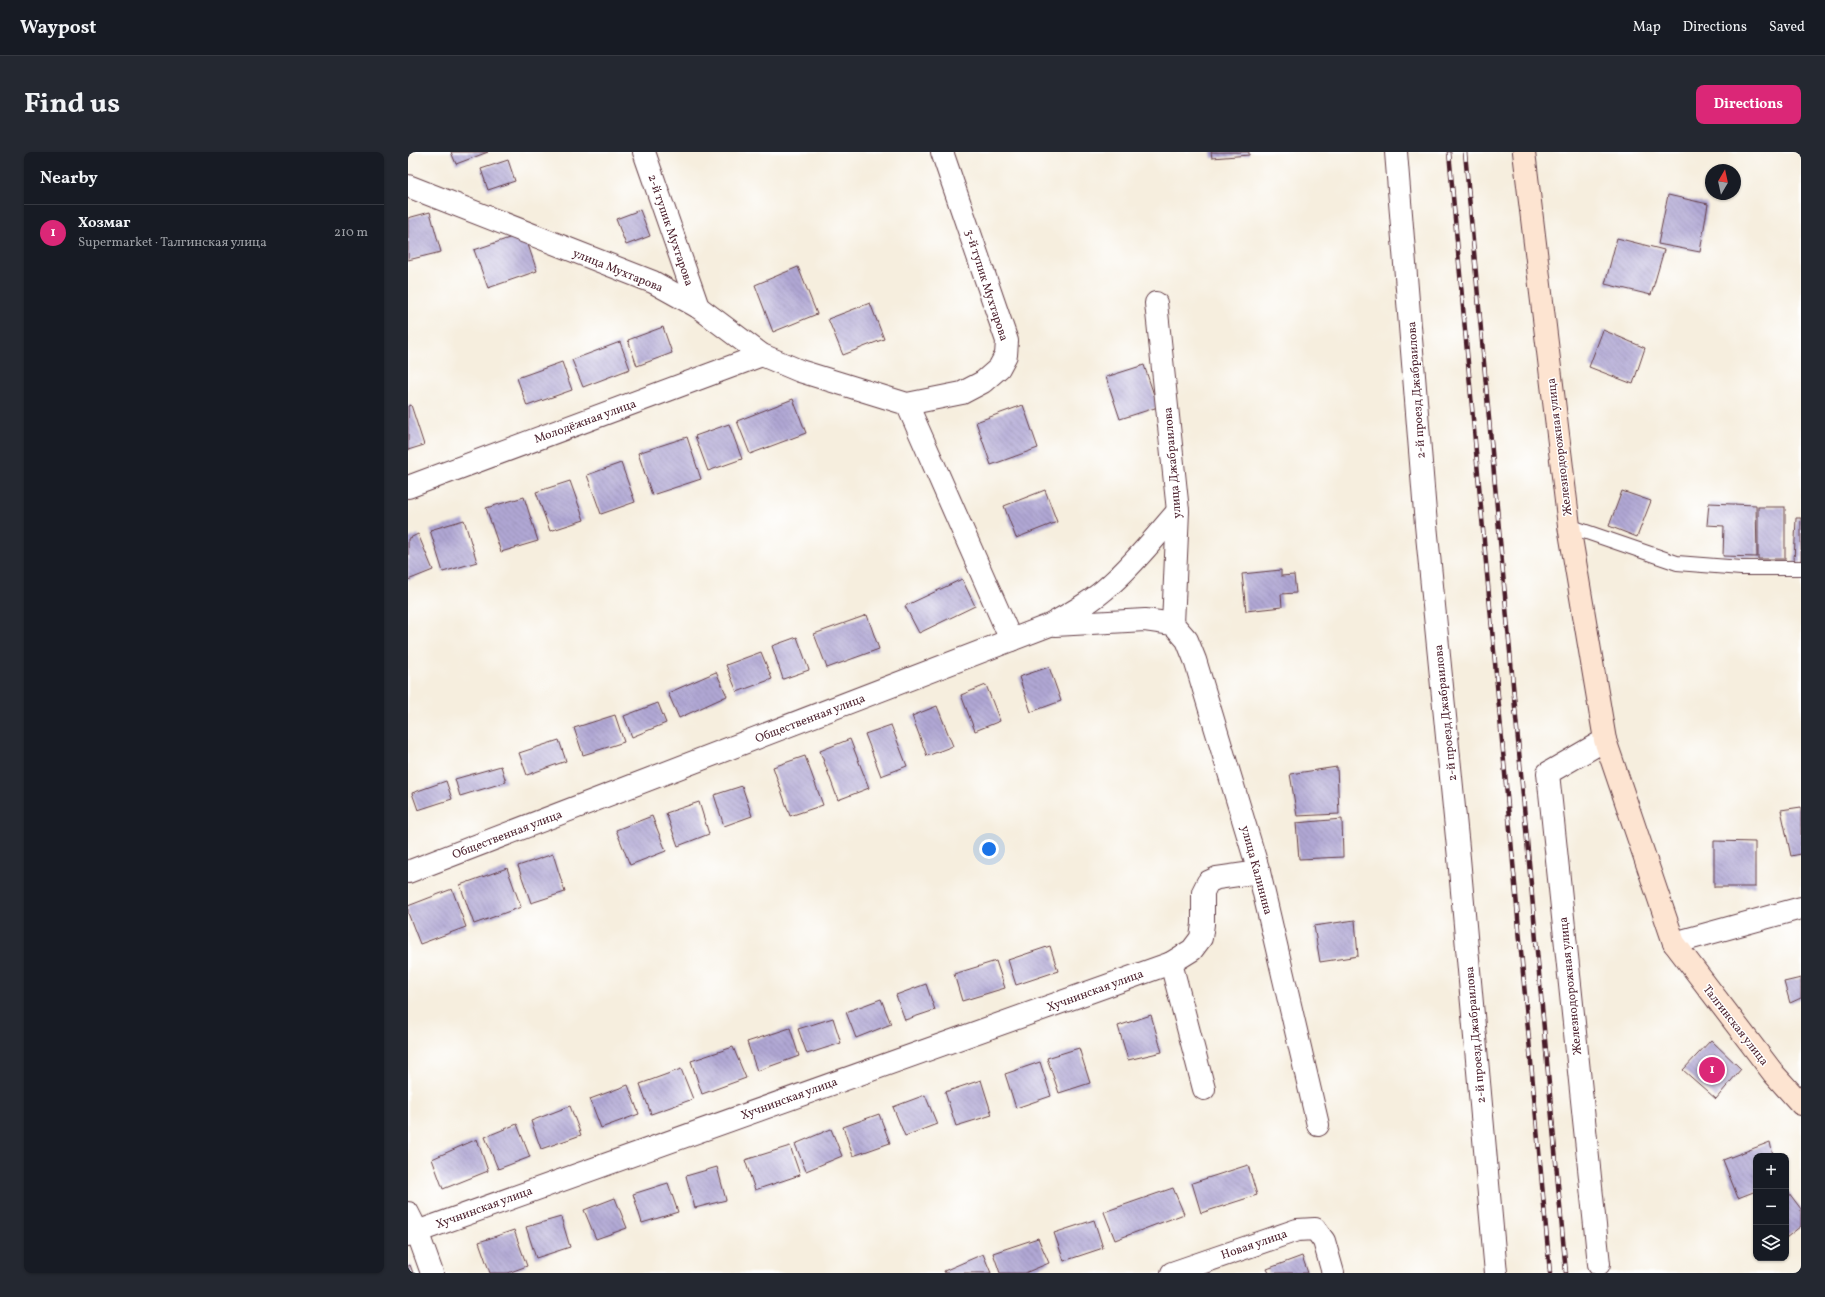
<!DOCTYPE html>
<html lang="en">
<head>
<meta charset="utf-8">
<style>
	:root { --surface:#171b24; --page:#242831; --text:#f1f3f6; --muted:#9ea1a6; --line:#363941; --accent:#db2777 }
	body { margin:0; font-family:Vollkorn,serif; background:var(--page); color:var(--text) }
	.controls { position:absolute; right:12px; bottom:12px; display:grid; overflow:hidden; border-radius:8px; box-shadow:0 1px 3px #0004 }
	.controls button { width:36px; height:36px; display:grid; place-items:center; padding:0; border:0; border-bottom:1px solid var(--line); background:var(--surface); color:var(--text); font:20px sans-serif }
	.compass { position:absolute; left:1297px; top:12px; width:36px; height:36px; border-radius:50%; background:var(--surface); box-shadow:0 1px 3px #0004; rotate:9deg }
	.you { position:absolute; left:581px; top:697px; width:14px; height:14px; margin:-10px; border:3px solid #fff; border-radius:50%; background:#1a73e8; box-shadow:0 0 0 6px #1a73e833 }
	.badge { display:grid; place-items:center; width:26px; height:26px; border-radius:50%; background:var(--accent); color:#fff; font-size:13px; font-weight:700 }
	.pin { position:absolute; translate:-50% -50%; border:2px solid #fff; box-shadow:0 1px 4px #0006 }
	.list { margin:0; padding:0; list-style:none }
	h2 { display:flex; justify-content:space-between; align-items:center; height:52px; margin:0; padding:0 16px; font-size:17px }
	h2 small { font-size:13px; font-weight:400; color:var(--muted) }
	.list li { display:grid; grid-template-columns:26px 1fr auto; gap:12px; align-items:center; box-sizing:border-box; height:56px; padding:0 16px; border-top:1px solid var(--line) }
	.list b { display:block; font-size:15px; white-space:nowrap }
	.list p { margin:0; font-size:13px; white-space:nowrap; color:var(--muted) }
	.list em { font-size:13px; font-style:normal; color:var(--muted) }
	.icon { flex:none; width:22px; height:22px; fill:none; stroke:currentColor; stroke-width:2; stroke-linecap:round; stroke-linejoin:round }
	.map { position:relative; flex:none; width:1393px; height:1121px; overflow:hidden; border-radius:8px }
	header { display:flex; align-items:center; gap:24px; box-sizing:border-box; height:56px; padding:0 20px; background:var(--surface); border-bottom:1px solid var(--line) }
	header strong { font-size:19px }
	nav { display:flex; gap:22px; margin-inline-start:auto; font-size:14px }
	.intro { display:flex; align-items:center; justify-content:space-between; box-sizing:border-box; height:96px; padding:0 24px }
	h1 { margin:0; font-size:28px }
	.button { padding:10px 18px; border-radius:8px; background:var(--accent); color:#fff; font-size:14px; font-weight:700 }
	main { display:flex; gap:24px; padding:0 24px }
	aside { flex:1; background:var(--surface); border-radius:8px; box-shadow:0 1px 3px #0004 }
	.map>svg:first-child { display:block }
</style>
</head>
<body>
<header>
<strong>Waypost</strong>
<nav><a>Map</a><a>Directions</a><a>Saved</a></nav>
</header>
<div class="intro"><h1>Find us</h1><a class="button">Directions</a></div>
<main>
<aside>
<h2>Nearby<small></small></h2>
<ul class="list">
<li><span class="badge">1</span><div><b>Хозмаг</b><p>Supermarket · Талгинская улица</p></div><em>210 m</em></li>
</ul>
</aside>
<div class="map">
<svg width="1393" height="1121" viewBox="0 0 1393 1121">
	<defs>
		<pattern id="building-back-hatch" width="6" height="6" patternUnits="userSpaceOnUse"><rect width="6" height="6" fill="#b0a7d4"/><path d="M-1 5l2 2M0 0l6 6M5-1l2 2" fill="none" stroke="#9187ac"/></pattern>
	</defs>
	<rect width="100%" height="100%" fill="#fff"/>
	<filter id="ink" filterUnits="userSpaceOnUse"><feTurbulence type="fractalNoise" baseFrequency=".025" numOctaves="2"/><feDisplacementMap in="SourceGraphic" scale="8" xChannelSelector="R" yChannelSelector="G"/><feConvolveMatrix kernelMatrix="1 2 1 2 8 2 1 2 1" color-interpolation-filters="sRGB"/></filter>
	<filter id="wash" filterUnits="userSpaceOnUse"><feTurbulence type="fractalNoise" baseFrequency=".012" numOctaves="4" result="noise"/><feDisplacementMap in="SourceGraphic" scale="16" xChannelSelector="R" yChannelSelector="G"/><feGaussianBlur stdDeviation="0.9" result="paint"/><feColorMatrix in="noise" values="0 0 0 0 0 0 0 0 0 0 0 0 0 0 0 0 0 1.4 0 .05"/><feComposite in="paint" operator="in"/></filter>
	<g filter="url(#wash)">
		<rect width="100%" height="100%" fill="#f6eede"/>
		<g id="blocks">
			<g fill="url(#building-back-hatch)">
				<polygon points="43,0 80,0 48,12"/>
				<polygon points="803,0 841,0 841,3 804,6"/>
				<polygon points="100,8 107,29 80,38 73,17"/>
				<polygon points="1260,43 1300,52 1292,100 1250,92"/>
				<polygon points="232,58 242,84 218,93 208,67"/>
				<polygon points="22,60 33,100 0,108 0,66"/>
				<polygon points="116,81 129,119 80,136 66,98"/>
				<polygon points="1209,86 1256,98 1243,143 1197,132"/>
				<polygon points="390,115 409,162 365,180 347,133"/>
				<polygon points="462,151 476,187 435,203 420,167"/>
				<polygon points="255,175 264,201 229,214 220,188"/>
				<polygon points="1195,178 1237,196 1225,232 1181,215"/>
				<polygon points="212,190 222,217 175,235 164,208"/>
				<polygon points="154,210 164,238 119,254 109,226"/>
				<polygon points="736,213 750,255 712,267 698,225"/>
				<polygon points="385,247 398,281 342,302 329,269"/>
				<polygon points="3,253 16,293 0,298 0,254"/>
				<polygon points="615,253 630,296 583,313 568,270"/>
				<polygon points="321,272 334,307 300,319 287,284"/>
				<polygon points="279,285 293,327 244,343 230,301"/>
				<polygon points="213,311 227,350 193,362 179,323"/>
				<polygon points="162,329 176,368 142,379 128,340"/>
				<polygon points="637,338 649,370 608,386 596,354"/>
				<polygon points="1214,339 1243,349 1229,385 1201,374"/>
				<polygon points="116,345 130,389 93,400 78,356"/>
				<polygon points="1301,351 1348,353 1349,405 1315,404 1316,374 1299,373"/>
				<rect x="1350" y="355" width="27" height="52"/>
				<polygon points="1388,366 1393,366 1393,411 1386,410"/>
				<polygon points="56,368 69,410 35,420 22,378"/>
				<polygon points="10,382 25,418 0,428 0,387"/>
				<polygon points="873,418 873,424 886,423 888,441 873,442 874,455 838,459 834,422"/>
				<polygon points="554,427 567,454 511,481 497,454"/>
				<polygon points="459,463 471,497 419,516 406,482"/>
				<polygon points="389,485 401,518 375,527 364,494"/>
				<polygon points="353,500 364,527 329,540 318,513"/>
				<polygon points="641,515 653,549 623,560 611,525"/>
				<polygon points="308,520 319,544 271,566 260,541"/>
				<polygon points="578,533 592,569 567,579 553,543"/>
				<polygon points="250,551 258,571 224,585 216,564"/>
				<polygon points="529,554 545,594 519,604 504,564"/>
				<polygon points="207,563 216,590 175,603 166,576"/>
				<polygon points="483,573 499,614 473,624 457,582"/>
				<polygon points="442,587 461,636 430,648 412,599"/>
				<polygon points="151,588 158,609 119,623 111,601"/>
				<polygon points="397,604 415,653 382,664 365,615"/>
				<polygon points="93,614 98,630 52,644 47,627"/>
				<polygon points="929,615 931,662 889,664 882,622"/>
				<polygon points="38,629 44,647 10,658 4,641"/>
				<polygon points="334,634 344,664 316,674 306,643"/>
				<polygon points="291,650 301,682 270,694 258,661"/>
				<polygon points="1393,655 1393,702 1383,704 1373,658"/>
				<polygon points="244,664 258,699 222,713 208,678"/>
				<polygon points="934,667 935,705 891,707 888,671"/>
				<polygon points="1306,689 1347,690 1347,735 1306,735"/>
				<polygon points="145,702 157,740 123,751 110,714"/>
				<polygon points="99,716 113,755 66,772 52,733"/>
				<polygon points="44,737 58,775 12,792 0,761 0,754"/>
				<polygon points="947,768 950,804 912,810 906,774"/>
				<polygon points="642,794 650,819 608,833 600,808"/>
				<polygon points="588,809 597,836 554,849 546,822"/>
				<polygon points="1393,826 1393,846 1382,851 1376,830"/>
				<polygon points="518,832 527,858 497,868 488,843"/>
				<polygon points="473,847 483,872 448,886 438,860"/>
				<polygon points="743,863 754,900 720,908 710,874"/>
				<polygon points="425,866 433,891 399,902 390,877"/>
				<polygon points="382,876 391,904 349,919 339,890"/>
				<polygon points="1303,888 1333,917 1308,947 1275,918"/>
				<polygon points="325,895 338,926 294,942 283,909"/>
				<polygon points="671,896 682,931 651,941 639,906"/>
				<polygon points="632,910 643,944 608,956 597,922"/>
				<polygon points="273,917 285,947 243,962 232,932"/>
				<polygon points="573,928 584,963 548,974 537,940"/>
				<polygon points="220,933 231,962 193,976 182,947"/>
				<polygon points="517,943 529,972 497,984 485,955"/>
				<polygon points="162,954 173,983 133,997 123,969"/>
				<polygon points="471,962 482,991 445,1004 435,975"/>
				<polygon points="109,972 122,1005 90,1017 77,985"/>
				<polygon points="423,977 434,1004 398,1019 387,992"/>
				<polygon points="69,987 80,1019 35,1037 24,1007"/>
				<polygon points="1362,990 1365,1004 1348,1004 1348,1039 1330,1046 1315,1008"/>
				<polygon points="382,994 392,1023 347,1038 337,1008"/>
				<polygon points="840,1013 849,1043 793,1061 784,1031"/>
				<polygon points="309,1015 318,1048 287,1056 278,1024"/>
				<polygon points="260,1031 270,1060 234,1071 225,1042"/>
				<polygon points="765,1036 776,1062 707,1088 696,1060"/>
				<polygon points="1378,1037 1393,1057 1393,1074 1378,1086"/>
				<polygon points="207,1046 219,1076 188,1087 176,1058"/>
				<polygon points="153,1065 162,1095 128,1106 118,1075"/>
				<polygon points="686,1068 695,1096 656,1109 646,1081"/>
				<polygon points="106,1078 119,1114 100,1121 82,1121 71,1090"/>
				<polygon points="630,1086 641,1111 617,1121 592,1121 585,1101"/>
				<polygon points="575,1102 583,1121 537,1121 536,1119"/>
				<polygon points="894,1104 900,1121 861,1121 859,1117"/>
				<polygon points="2,1113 5,1121 0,1121 0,1114"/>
			</g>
		</g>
	</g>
	<g filter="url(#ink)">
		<use href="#blocks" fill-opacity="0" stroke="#643e46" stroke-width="1"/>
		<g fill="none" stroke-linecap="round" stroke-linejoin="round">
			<defs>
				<polyline id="lane" points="1161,374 1269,411 1333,416 1393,416"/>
				<g id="street">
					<polyline points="236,0 290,155"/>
					<polyline points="988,0 1018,373 1051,706 1088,1121"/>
					<polyline points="0,34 245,130 290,155 354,203 392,219 499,252 554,241 575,230 591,216 598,203 599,189 534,0"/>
					<polyline points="748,151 770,359 765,472"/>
					<polyline points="499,252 603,488"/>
					<polyline points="0,335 354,203"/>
					<polyline points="765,472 779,488 787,508 851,720 910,973"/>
					<polyline points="647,473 737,468 765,472"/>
					<path d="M0 720 642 473C663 461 685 449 703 432 728 410 748 384 770 359"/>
					<polyline points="1266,791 1393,756"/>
					<polyline points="796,937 763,811 784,798 793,786 795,772 795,740 800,730 809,726 851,720"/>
					<polyline points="0,1061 9,1079 24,1121"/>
					<polyline points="0,1083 763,811"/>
					<polyline points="1191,1112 1140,621 1197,588"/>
					<polyline points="764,1121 889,1078 907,1077 916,1089 925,1121"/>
				</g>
				<polyline id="secondary" points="1116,0 1161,374 1197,588 1266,791 1366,922 1393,952"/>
			</defs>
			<use href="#lane" stroke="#643e46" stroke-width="16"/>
			<use href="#street" stroke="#643e46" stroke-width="24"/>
			<use href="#secondary" stroke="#643e46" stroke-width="24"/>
			<use href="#lane" stroke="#fff" stroke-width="14"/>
			<use href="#street" stroke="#fff" stroke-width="22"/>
			<use href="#secondary" stroke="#fde4d1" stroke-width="22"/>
			<defs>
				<g id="rail">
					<polyline points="1041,0 1142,1121"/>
					<polyline points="1057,0 1158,1121"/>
				</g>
			</defs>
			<use href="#rail" stroke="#4a1f2b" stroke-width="4.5"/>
			<use href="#rail" stroke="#fff" stroke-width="3" stroke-dasharray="9" stroke-linecap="butt"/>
		</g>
	</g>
	<g text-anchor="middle" stroke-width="3" stroke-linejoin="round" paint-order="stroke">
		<g font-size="12" fill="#4a1f2b" stroke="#fff">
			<text transform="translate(263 78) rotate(71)" y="4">2-й тупик Мухтарова</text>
			<text transform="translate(210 118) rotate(22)" y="4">улица Мухтарова</text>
			<text transform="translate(579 133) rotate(72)" y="4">3-й тупик Мухтарова</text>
			<text transform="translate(1008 238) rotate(-94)" y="4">2-й проезд Джабраилова</text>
			<text transform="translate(177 269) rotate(-20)" y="4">Молодёжная улица</text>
			<text transform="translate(1151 295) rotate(-97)" y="4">Железнодорожная улица</text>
			<text transform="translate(764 311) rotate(-95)" y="4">улица Джабраилова</text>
			<text transform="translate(1037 561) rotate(-96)" y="4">2-й проезд Джабраилова</text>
			<text transform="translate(402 566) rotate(-21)" y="4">Общественная улица</text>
			<text transform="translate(99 682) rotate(-21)" y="4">Общественная улица</text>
			<text transform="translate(849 718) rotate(75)" y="4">улица Калинина</text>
			<text transform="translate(1162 834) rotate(-96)" y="4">Железнодорожная улица</text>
			<text transform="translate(687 838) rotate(-20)" y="4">Хучнинская улица</text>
			<text transform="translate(1328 873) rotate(52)" y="4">Талгинская улица</text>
			<text transform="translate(1067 883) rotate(-95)" y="4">2-й проезд Джабраилова</text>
			<text transform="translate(381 946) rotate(-20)" y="4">Хучнинская улица</text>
			<text transform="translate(76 1055) rotate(-20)" y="4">Хучнинская улица</text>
			<text transform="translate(846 1092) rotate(-19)" y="4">Новая улица</text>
		</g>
	</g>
</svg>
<div class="controls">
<button>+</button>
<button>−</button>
<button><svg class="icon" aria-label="layers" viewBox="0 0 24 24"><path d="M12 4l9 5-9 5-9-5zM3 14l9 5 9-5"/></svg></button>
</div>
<svg class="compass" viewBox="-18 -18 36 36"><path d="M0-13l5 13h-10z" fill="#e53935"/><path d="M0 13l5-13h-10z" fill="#9ea1a6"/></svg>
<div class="you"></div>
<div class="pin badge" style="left:1304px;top:918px">1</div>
</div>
</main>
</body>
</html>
